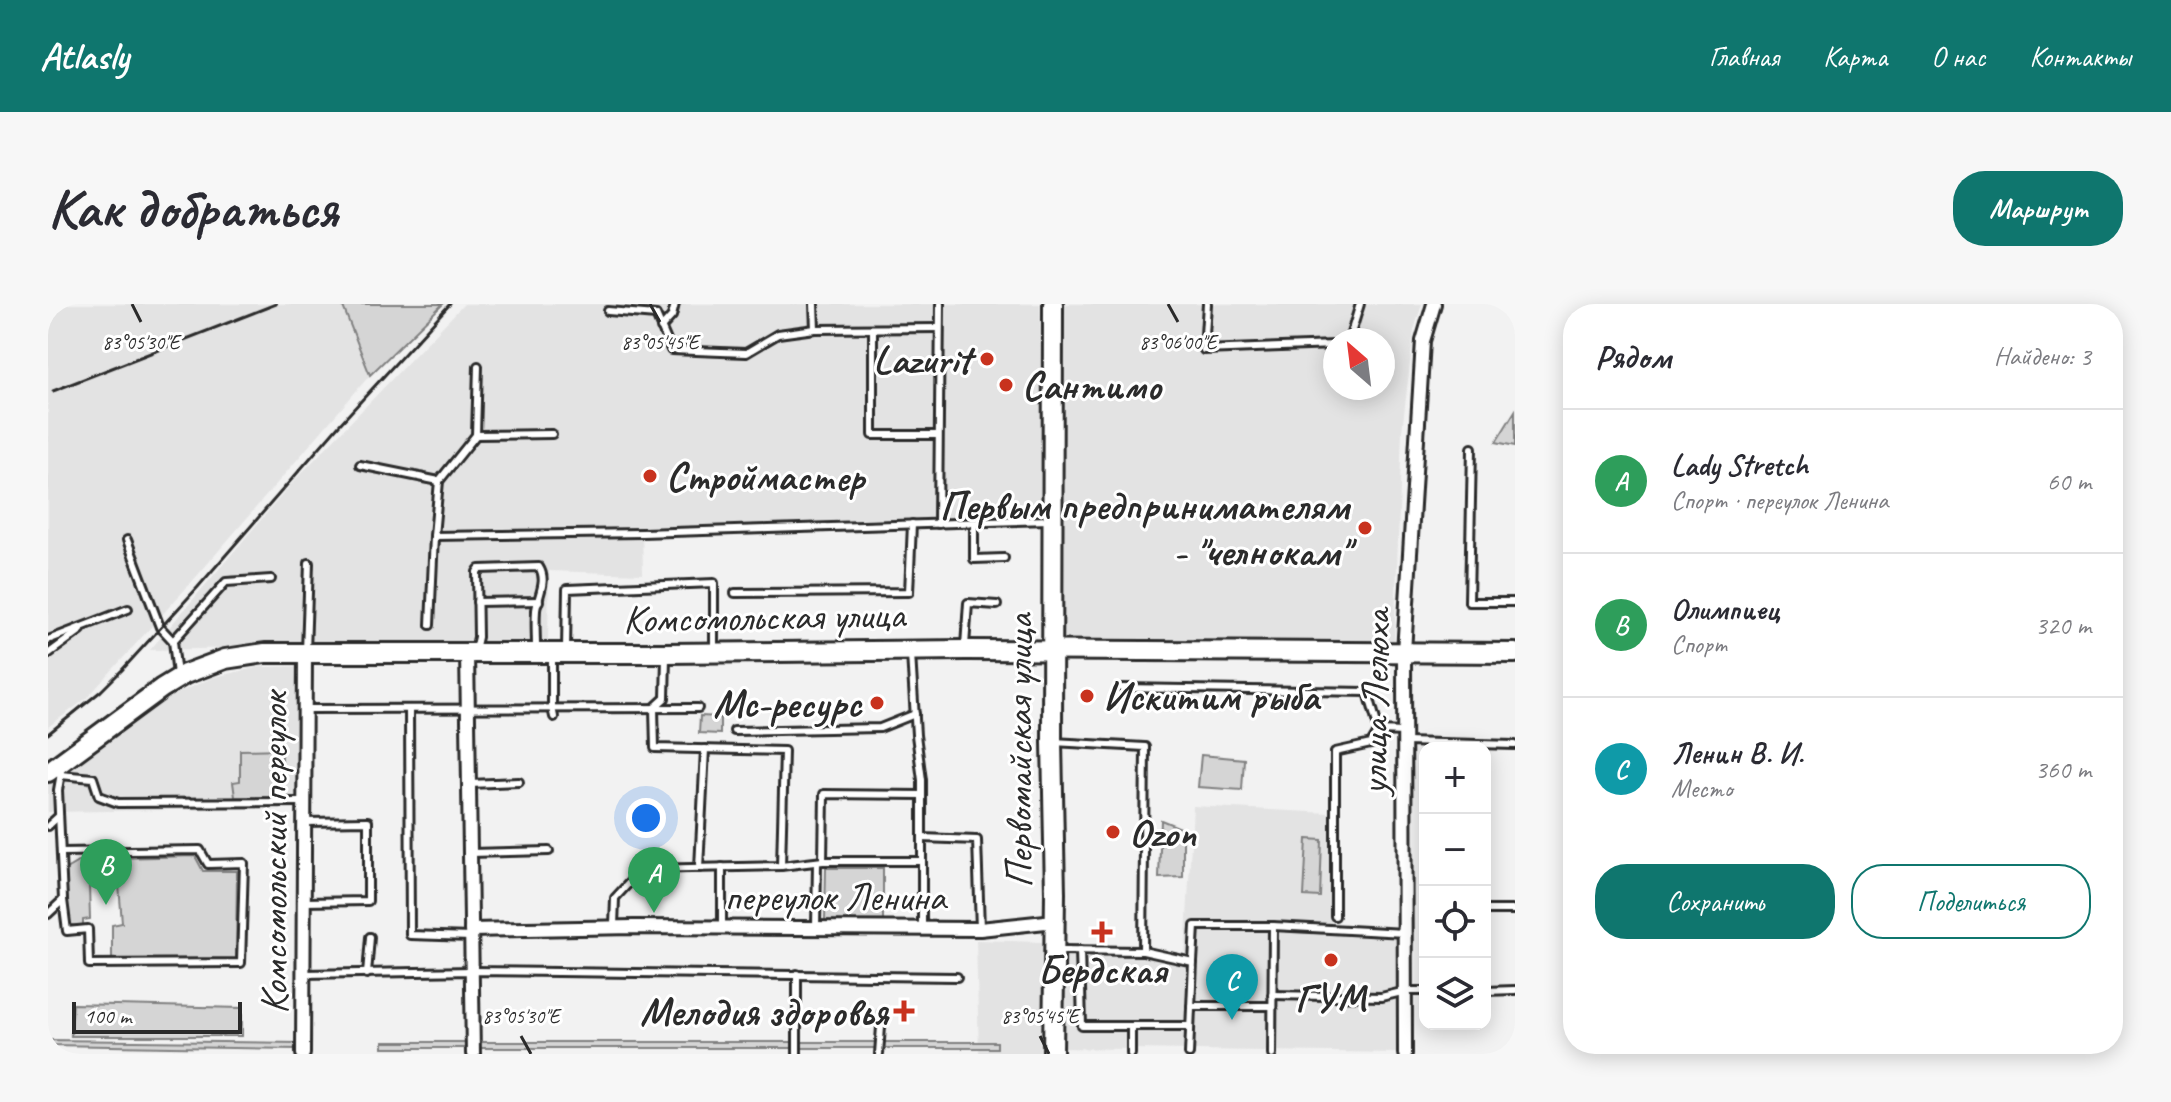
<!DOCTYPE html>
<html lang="ru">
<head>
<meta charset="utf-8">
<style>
	:root { --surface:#fff; --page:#f7f7f7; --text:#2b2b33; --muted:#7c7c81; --line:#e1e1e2; --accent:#0f766e }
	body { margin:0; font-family:Caveat,sans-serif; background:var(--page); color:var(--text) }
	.controls { position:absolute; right:24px; bottom:24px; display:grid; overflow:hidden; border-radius:16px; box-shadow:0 4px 20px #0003 }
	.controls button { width:72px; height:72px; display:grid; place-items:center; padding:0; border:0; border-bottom:2px solid var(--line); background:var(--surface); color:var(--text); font:40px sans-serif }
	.compass { position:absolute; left:1275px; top:24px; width:72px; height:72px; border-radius:50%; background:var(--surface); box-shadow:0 4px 20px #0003; rotate:332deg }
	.scale { position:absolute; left:24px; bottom:20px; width:170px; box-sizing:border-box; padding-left:8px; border:4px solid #2b2b2b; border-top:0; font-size:22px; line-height:28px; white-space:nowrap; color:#2b2b2b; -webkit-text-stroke:6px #fff; paint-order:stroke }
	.you { position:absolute; left:598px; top:514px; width:28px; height:28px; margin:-20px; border:6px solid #fff; border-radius:50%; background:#1a73e8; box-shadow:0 0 0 12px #1a73e833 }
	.badge { display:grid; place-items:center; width:52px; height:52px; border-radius:50%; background:var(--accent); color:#fff; font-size:26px; font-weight:700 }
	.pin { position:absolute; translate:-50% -66px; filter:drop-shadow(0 2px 4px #0008) }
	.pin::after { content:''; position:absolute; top:42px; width:28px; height:24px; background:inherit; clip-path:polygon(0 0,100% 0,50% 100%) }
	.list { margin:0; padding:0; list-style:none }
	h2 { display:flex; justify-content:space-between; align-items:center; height:104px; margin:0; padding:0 32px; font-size:34px }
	h2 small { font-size:26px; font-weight:400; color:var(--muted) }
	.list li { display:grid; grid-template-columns:52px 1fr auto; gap:24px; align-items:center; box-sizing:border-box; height:144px; padding:0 32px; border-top:2px solid var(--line) }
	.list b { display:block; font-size:30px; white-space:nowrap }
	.list p { margin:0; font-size:26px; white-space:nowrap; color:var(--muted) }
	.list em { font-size:26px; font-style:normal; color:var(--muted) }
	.actions { display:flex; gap:16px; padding:24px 32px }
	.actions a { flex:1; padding:18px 0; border:2px solid var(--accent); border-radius:32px; text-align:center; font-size:28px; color:var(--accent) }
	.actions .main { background:var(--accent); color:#fff }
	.icon { flex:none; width:44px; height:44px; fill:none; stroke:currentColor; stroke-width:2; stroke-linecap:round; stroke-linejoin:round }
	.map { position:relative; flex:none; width:1467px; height:750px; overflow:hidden; border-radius:32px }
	header { display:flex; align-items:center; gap:48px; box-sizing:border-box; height:112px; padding:0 40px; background:var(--accent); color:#fff }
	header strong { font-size:38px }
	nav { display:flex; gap:44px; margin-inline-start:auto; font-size:28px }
	.intro { display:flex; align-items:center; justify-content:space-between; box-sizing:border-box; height:192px; padding:0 48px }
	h1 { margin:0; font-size:56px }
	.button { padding:20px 36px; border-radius:32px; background:var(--accent); color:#fff; font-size:28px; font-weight:700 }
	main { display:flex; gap:48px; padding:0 48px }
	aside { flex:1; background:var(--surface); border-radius:32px; box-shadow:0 4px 20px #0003 }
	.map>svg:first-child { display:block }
</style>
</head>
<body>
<header>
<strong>Atlasly</strong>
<nav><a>Главная</a><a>Карта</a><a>О нас</a><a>Контакты</a></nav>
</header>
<div class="intro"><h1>Как добраться</h1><a class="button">Маршрут</a></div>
<main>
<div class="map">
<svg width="1467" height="750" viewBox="0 0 1467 750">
	<rect width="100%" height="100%" fill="#f2f2f2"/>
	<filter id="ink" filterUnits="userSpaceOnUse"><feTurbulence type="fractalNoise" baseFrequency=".0125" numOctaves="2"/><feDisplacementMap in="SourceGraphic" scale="16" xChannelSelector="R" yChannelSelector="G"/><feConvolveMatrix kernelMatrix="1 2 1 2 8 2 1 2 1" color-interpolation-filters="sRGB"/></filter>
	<g filter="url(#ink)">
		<g fill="#e3e3e3" fill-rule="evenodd">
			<polygon points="0,0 294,0 322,71 149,272 39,394 0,423"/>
			<polygon points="416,0 992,0 995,212 594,223 595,270 501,267 500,337 102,346 246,177"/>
			<path d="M1013 0H1374L1366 26 1354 127 1346 345 1014 336ZM1287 36H1335V84H1287Z"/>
			<polygon points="257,362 256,504 0,508 0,475 96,404 166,373 211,363"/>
			<polygon points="1145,502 1282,509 1283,621 1351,625 1351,749 1011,744 1014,650 1137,652"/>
			<polygon points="928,636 994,638 996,749 931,749"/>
		</g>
		<g fill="#d5d5d5" stroke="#808080" stroke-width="2">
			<polygon points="294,0 395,0 322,71"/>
			<polygon points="1467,107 1467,142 1448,138"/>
			<polygon points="652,412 672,413 672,430 651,429"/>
			<polygon points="234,445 234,494 187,493 185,478 192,477 192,446"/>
			<polygon points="1153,451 1196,455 1194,486 1150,483"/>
			<polygon points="1113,516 1135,525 1135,573 1111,574"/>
			<polygon points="1259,535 1274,536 1272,593 1256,592"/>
			<polygon points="147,552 155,567 189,567 188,655 64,657 64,621 74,619 71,581 41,581 42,615 35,616 35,622 21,621 18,565 35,555"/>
			<polygon points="778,564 835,564 835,617 777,617"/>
			<polygon points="25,700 194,704 194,732 23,732"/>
			<polygon points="0,736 251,739 251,745 0,741"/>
			<rect x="335" y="738" width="614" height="6"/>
		</g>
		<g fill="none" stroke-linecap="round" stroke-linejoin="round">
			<defs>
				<g id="lane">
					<polyline points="766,0 767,25 891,24"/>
					<polyline points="1159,0 1156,46 1287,41"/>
					<polyline points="560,7 608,11 623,46 698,49 730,30 767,25"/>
					<polyline points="613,24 624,12 627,0"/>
					<polyline points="825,25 825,131 890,131"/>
					<polyline points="1301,36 1312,0"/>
					<polyline points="430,62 428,131 391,177 386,232 594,229 1001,216"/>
					<polyline points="428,131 504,130"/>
					<polyline points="1424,144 1421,298 1467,298"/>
					<polyline points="312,161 391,177"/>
					<polyline points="926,219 926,255 956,254"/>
					<polyline points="890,220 892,0"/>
					<polyline points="79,236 112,323 125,337 129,371"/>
					<polyline points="687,289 861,288 864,220"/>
					<polyline points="429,298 491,297"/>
					<polyline points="382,321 386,232"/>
					<polyline points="0,336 80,305"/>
					<polyline points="125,337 178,278 223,275"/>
					<polyline points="917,342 920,299 949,301"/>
					<path d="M427 346 430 333 429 268 431 265 491 263C500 277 490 291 488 306 487 318 488 332 488 344"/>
					<polyline points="518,346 519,285 666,279 666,348"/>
					<polyline points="258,348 261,259"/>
					<polyline points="0,350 33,326"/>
					<polyline points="863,350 868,431 874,476 874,625"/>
					<polyline points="504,353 504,404 506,413"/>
					<polyline points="618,353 617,394 606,404 607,444 736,447 733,562"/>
					<polyline points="1074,384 1320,388 1331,427"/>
					<polyline points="258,405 650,404"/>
					<polyline points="361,405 362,631 423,633"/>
					<polyline points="686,427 832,424 867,410"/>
					<polyline points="1005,438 1097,443 1095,647"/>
					<polyline points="1357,438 1467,441"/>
					<polyline points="12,471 45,474 51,492 70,499 257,498"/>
					<polyline points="421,480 471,478"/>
					<polyline points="0,522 11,512"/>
					<polyline points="874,534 929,536 932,625"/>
					<polyline points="13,548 152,546 160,560 196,559 193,659 41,660 40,625 19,627 15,596"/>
					<polyline points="422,549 501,547"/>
					<polyline points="775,557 776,490 874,491"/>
					<polyline points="651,564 657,445"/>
					<polyline points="256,598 320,597 320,517 257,518"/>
					<polyline points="1437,606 1467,606"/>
					<polyline points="0,610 15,596 10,486 13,469"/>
					<polyline points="1287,612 1287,448 1323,440 1331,427 1356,428"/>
					<polyline points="566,622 567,594 591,568 597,565 733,562 775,557 874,557"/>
					<polyline points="1225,622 1357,629"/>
					<polyline points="674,624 674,563"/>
					<polyline points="768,624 769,558"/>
					<polyline points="1010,646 1095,647 1145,658 1141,750"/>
					<polyline points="1032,646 1034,722 1142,722"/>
					<polyline points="1145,658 1147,622 1225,622 1224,750"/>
					<polyline points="256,670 424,667 909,673"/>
					<polyline points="319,670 322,633"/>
					<polyline points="749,670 749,750"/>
					<polyline points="1437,687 1467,686"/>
					<polyline points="1224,691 1333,693 1358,687 1377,687"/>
					<polyline points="1143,702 1224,702"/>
					<polyline points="1083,722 1083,750"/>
					<polyline points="831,750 834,709"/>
				</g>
				<g id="street">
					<polyline points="419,349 425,750"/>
					<polyline points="423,626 586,623 932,625 1007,617"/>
					<polyline points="255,750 257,349"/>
					<polyline points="1357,750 1356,348 1375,37 1386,0"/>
				</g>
				<g id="secondary">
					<polyline points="1005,0 1004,438 1007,589 1005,750"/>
					<polyline points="0,468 114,384 137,370 177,355 217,349 618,349 917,346 1467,349"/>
				</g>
			</defs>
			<use href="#lane" stroke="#2b2b2b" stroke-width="12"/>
			<use href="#street" stroke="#2b2b2b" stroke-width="18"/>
			<use href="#secondary" stroke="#2b2b2b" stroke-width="24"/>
			<use href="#lane" stroke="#fff" stroke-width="6"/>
			<use href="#street" stroke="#fff" stroke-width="12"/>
			<use href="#secondary" stroke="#fff" stroke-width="18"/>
			<g stroke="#2b2b2b" stroke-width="3">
				<polyline points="5,87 228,0"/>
				<polyline points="0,430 53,387 74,366 150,283 291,121 402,0"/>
			</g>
		</g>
	</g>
	<path fill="none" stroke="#2b2b2b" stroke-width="3" d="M84 0 93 18M602 0 612 18M1120 0 1130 18M473 732 483 750M992 732 1001 750"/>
	<g fill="#c8321e" stroke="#fff" stroke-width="3">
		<circle cx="939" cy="55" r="8"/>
		<circle cx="958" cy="81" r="8"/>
		<circle cx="602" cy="172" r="8"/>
		<circle cx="1317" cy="224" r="8"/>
		<circle cx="1039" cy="392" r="8"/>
		<circle cx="829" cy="399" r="8"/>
		<circle cx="1065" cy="528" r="8"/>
		<path d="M1050 616h8v8h8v8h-8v8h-8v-8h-8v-8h8z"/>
		<circle cx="1283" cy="656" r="8"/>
		<path d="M852 695h8v8h8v8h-8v8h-8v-8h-8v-8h8z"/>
	</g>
	<g text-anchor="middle" stroke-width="6" stroke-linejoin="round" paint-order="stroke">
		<g font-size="40" font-weight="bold" fill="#2b2b2b" stroke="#fff" text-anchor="end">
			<text x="923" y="69">Lazurit</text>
			<text x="974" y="95" text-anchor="start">Сантимо</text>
			<text x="618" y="186" text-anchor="start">Строймастер</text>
			<text x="1301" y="215">Первым предпринимателям<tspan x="1301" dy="46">- "челнокам"</tspan></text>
			<text x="1055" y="406" text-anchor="start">Искитим рыба</text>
			<text x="813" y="413">Мс-ресурс</text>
			<text x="1081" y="542" text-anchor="start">Ozon</text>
			<text x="1054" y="679" text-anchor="middle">Бердская</text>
			<text x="1283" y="707" text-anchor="middle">ГУМ</text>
			<text x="840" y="721">Мелодия здоровья</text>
		</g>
		<g font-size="40" fill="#2b2b2b" stroke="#fff">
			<text transform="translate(716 312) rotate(-1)" y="14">Комсомольская улица</text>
			<text transform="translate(1326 398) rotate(-89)" y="14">улица Лелюха</text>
			<text transform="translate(970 447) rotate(-90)" y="14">Первомайская улица</text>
			<text transform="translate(225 549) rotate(-90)" y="14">Комсомольский переулок</text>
			<text x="787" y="606">переулок Ленина</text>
		</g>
	</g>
	<g font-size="20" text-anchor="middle" fill="#2b2b2b" stroke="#fff" stroke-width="6" stroke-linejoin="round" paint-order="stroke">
		<text x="93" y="45">83°05'30"E</text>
		<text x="612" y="45">83°05'45"E</text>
		<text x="1130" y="45">83°06'00"E</text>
		<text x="473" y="719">83°05'30"E</text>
		<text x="992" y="719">83°05'45"E</text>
	</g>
</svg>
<div class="controls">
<button>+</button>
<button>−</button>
<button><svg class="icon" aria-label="locate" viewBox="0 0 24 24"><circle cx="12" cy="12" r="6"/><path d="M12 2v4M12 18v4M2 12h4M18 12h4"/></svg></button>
<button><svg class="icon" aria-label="layers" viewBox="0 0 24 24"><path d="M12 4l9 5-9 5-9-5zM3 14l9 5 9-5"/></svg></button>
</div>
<svg class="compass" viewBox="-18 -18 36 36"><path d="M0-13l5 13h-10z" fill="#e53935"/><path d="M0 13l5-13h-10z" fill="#7c7c81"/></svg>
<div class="scale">100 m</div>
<div class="you"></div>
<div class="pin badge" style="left:606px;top:609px;background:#2e9e5b">A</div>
<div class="pin badge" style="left:58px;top:601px;background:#2e9e5b">B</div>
<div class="pin badge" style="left:1184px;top:716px;background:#0f9aa8">C</div>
</div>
<aside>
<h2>Рядом<small>Найдено: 3</small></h2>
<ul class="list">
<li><span class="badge" style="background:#2e9e5b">A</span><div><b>Lady Stretch</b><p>Спорт · переулок Ленина</p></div><em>60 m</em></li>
<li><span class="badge" style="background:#2e9e5b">B</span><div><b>Олимпиец</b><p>Спорт</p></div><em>320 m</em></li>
<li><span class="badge" style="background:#0f9aa8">C</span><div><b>Ленин В. И.</b><p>Место</p></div><em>360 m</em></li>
</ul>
<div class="actions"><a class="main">Сохранить</a><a>Поделиться</a></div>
</aside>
</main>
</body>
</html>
